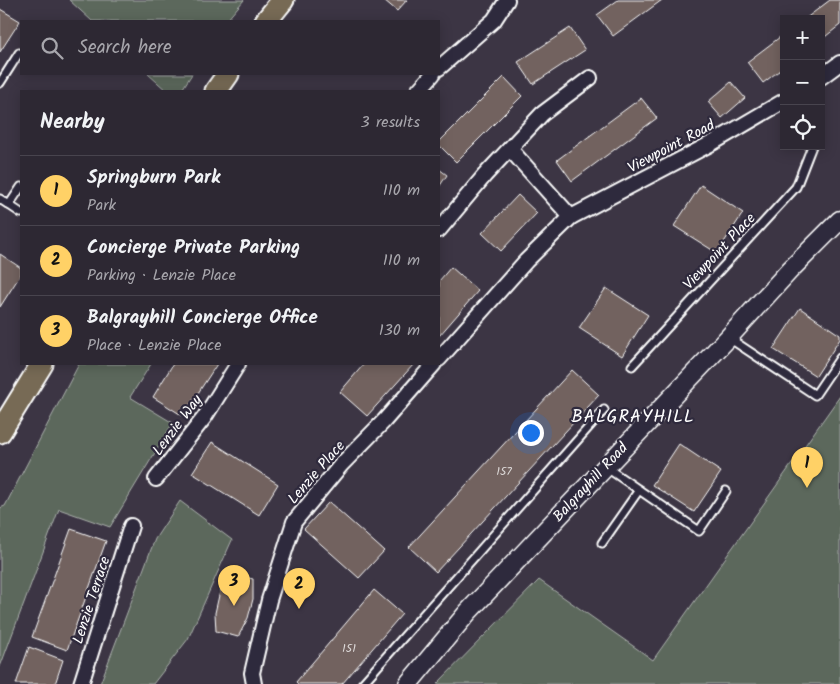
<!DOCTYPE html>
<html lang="en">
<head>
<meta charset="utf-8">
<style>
	:root { --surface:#2d2833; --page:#35303b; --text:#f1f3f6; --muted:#a7a6ac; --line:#48444e; --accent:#ffd166 }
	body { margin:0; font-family:Kalam,sans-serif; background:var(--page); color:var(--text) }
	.controls { position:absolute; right:15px; top:15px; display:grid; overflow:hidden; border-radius:0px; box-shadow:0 2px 12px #0003 }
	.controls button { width:45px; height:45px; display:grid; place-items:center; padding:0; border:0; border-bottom:1px solid var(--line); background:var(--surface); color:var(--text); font:25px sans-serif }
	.you { position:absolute; left:530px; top:432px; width:18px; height:18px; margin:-12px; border:4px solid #fff; border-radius:50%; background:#1a73e8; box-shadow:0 0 0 8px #1a73e833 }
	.badge { display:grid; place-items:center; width:32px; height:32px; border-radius:50%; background:var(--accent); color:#111; font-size:16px; font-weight:700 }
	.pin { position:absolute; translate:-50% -41px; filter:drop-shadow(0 1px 2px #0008) }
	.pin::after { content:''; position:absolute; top:26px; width:18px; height:15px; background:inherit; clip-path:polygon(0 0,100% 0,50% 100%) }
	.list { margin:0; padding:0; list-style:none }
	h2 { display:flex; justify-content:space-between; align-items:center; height:65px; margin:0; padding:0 20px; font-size:21px }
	h2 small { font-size:16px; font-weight:400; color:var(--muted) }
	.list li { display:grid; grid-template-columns:32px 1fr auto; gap:15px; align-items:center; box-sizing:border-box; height:70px; padding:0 20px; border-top:1px solid var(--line) }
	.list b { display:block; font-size:19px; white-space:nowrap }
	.list p { margin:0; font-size:16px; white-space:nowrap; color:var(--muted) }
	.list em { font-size:16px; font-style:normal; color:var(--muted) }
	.icon { flex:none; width:28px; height:28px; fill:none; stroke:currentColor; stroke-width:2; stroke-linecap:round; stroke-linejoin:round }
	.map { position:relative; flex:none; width:840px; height:684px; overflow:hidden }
	.search { position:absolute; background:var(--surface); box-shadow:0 2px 12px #0003; left:20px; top:20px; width:420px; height:55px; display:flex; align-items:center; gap:12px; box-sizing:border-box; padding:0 18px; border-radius:0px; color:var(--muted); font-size:19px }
	.panel { position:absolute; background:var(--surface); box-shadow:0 2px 12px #0003; left:20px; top:90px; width:420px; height:275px; border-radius:0px }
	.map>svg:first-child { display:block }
</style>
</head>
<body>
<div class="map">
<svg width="840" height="684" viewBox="0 0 840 684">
	<rect width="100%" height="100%" fill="#3c3544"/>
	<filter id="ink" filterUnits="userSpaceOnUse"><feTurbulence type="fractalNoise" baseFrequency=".02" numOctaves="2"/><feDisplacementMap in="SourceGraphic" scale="10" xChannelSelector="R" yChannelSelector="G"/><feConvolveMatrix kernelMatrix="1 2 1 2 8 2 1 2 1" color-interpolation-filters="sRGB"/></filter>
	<g filter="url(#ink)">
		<g fill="#5b675c" stroke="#adb3ae">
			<polygon points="69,0 244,0 226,21 92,21"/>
			<polygon points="148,74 192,74 181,91 167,91"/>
			<polygon points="79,364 151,364 130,397 173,423 110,527 59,509 0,667 0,508 5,506"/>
			<polygon points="840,396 840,684 437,684 539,580 653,660"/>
			<polygon points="180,501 232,540 188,639 153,684 100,684 155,539"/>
		</g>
		<g fill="#72625f" stroke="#fff">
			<polygon points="384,0 407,0 397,11"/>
			<polygon points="618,0 662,0 613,36 597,15"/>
			<polygon points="830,0 840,0 840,25 821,40 821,19 805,19"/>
			<polygon points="0,9 20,21 0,52"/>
			<polygon points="570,28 585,50 533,84 518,62"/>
			<polygon points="784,34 784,67 763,83 747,62"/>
			<polygon points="504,77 522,96 456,162 439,145 439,142"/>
			<polygon points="731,82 745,98 722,118 708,102"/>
			<polygon points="641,98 657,118 572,181 557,160"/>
			<polygon points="439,169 447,175 439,187"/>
			<polygon points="701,185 743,213 717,253 674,226"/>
			<polygon points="518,195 537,213 501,251 482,233"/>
			<polygon points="0,254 21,268 21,274 0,307"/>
			<polygon points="451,267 478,291 439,336 439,281"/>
			<polygon points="606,288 648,315 622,356 579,328"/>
			<polygon points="800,308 840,335 840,339 816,376 773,349"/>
			<polygon points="173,364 217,364 183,416 153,397"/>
			<polygon points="364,364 414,364 367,416 340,392"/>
			<polygon points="572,370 599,395 436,572 409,547"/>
			<polygon points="212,442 278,484 259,515 192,473"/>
			<polygon points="679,444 721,472 694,512 652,485"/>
			<polygon points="329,502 384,551 359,578 304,529"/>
			<polygon points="71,529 106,541 67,650 32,637"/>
			<polygon points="229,573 253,579 253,599 248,618 238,637 216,631 215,613 220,591"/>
			<polygon points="374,590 402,614 342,684 298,684 296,682"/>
			<polygon points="29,647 63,660 55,684 16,684"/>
		</g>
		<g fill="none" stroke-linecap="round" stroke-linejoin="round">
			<defs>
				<g id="service">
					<polyline points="0,83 19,53"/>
					<polyline points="0,199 21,213"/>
					<polyline points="9,205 21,187"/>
					<polyline points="729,338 815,395 840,358"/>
					<polyline points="632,366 796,187 812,146"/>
					<polyline points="607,468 699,531 726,491"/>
					<polyline points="602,543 639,490"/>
					<polyline points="362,684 604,410"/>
				</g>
				<g id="minor">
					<polyline points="439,68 494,20 507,0"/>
					<polyline points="821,77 840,63"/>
					<polyline points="418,91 433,74"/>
					<polyline points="510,149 571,217"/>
					<polyline points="439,230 485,175 542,114 590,78"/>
					<polyline points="439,359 526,261 571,217 714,142 784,101"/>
					<polyline points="156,479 204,418 238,364"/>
					<polyline points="81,684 131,526"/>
					<polyline points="254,684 252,673 269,600 294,522 341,465 384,421 434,364"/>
				</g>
				<polyline id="tertiary" points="408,684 468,612 728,338 790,270 840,220"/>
				<g id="primary">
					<polyline points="266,21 283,0"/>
					<polyline points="216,91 228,74"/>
					<polyline points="0,432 42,364"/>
				</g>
			</defs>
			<use href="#service" stroke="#fff" stroke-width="11"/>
			<use href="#minor" stroke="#fff" stroke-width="18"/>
			<use href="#tertiary" stroke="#fff" stroke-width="21"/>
			<use href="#primary" stroke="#fff" stroke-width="25"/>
			<use href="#service" stroke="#2f2a3d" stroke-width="7"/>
			<use href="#minor" stroke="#2f2a3d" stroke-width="14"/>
			<use href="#tertiary" stroke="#2f2a3d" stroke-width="18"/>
			<use href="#primary" stroke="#776a54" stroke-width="21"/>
		</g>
	</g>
	<g text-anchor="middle" stroke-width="4.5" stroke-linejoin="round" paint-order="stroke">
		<g font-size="12" fill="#dcd8d7">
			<text x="504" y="475">157</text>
			<text x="349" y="652">151</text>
		</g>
		<g font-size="15" fill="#fff" stroke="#2f2a3d">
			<text transform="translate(671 146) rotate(-28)" y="5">Viewpoint Road</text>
			<text transform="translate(719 251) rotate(-47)" y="5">Viewpoint Place</text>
			<text transform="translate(177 425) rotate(-53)" y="5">Lenzie Way</text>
			<text transform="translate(316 472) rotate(-49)" y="5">Lenzie Place</text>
			<text transform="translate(590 482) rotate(-47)" y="5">Balgrayhill Road</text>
			<text transform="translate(91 600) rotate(-72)" y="5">Lenzie Terrace</text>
		</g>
		<g font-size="18" letter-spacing="1" fill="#fff" stroke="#2f2a3d">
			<text x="633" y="422">BALGRAYHILL</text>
		</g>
	</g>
</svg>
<div class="controls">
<button>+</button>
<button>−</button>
<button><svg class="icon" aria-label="locate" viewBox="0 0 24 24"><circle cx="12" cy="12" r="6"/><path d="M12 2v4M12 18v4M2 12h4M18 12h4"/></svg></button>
</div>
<div class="you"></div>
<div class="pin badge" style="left:807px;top:488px">1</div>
<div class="pin badge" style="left:299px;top:609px">2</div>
<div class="pin badge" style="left:234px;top:606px">3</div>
<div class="search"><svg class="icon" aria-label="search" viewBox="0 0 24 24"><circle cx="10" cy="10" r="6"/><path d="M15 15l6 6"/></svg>Search here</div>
<section class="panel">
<h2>Nearby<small>3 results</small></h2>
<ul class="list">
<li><span class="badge">1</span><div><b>Springburn Park</b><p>Park</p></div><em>110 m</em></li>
<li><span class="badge">2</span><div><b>Concierge Private Parking</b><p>Parking · Lenzie Place</p></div><em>110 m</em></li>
<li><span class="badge">3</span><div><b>Balgrayhill Concierge Office</b><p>Place · Lenzie Place</p></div><em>130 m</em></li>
</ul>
</section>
</div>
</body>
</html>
